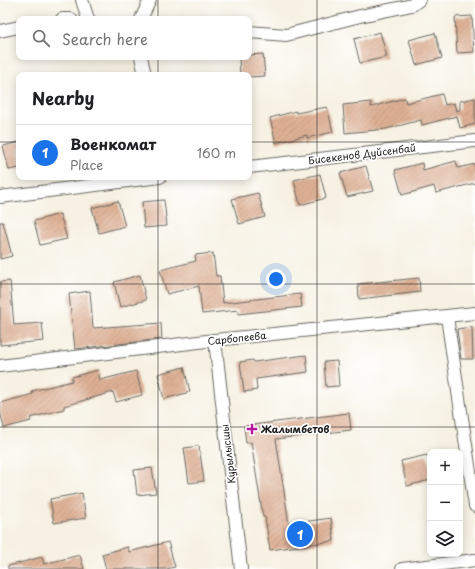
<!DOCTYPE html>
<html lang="en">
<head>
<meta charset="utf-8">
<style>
	:root { --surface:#fff; --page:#f6f6f6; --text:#202124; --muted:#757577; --line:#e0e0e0; --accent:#1a73e8 }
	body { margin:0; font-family:"Playpen Sans",sans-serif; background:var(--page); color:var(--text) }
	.controls { position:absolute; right:12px; bottom:12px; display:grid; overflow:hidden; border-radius:8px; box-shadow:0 2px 10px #0003 }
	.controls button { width:36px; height:36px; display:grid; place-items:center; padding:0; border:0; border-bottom:1px solid var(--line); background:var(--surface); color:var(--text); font:20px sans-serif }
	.you { position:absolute; left:276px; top:279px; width:14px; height:14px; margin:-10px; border:3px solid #fff; border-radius:50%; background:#1a73e8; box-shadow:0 0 0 6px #1a73e833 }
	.badge { display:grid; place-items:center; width:26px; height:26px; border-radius:50%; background:var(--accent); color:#fff; font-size:13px; font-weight:700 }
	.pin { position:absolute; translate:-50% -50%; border:2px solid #fff; box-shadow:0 1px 4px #0006 }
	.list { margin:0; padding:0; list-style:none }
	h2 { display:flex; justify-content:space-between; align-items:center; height:52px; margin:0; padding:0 16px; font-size:17px }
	h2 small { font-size:13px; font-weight:400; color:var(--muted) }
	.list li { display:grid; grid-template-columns:26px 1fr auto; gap:12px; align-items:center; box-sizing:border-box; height:56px; padding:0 16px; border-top:1px solid var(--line) }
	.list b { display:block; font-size:15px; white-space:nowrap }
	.list p { margin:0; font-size:13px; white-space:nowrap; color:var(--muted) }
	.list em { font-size:13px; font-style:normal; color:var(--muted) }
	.icon { flex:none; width:22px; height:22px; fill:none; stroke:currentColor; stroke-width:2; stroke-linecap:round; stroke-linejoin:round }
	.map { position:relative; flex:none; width:475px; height:569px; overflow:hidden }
	.search { position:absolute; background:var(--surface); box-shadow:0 2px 10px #0003; left:16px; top:16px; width:236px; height:44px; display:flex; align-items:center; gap:10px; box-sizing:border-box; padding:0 14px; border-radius:8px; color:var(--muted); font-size:15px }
	.panel { position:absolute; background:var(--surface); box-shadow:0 2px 10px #0003; left:16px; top:72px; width:236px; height:108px; border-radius:8px }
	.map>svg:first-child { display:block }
</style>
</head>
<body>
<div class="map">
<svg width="475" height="569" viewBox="0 0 475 569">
	<defs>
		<pattern id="building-hatch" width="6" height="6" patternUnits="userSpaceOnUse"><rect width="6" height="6" fill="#deb094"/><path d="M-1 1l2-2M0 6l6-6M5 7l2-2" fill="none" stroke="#be977f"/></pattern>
	</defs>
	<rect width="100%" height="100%" fill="#fff"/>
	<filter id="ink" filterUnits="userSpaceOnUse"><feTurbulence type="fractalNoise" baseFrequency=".025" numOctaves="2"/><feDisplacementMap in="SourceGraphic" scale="8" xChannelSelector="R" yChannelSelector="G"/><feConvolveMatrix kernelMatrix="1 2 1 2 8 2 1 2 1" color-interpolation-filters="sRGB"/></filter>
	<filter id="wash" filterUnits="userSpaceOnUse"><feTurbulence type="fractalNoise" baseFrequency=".012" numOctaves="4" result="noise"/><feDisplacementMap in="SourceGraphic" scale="16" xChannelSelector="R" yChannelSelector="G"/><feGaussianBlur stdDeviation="0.9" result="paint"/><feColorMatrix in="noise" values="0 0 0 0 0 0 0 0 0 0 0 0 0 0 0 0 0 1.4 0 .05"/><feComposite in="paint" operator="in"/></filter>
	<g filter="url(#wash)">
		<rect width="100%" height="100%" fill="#f6f1e2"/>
		<g id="blocks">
			<g fill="url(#building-hatch)">
				<polygon points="472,16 474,52 457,53 455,17"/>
				<polygon points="380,32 387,57 360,63 354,39"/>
				<polygon points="435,33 442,58 416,65 409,40"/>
				<polygon points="263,54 265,76 249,77 249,75 240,75 239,57 249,57 249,55"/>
				<polygon points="442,94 445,105 454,103 456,111 460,110 460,101 475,98 475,124 460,128 457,116 422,125 421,120 386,129 345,133 343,105 371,102 371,107 405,98 406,103"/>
				<polygon points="327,107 333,132 307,138 307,135 276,143 270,118 296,111 296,113"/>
				<polygon points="19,142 19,168 9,170 3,146"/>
				<polygon points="456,161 458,168 475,164 475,183 436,193 434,186 402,195 395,170 422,163 423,170"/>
				<polygon points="366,166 373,191 347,197 340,173"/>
				<polygon points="320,174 326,198 300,205 294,180"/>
				<polygon points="258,193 265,217 239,224 232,199"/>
				<polygon points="164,200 167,226 144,228 142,202"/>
				<polygon points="118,201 125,226 99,233 92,208"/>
				<polygon points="60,214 67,239 40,245 34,221"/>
				<polygon points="0,222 3,222 12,256 0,259"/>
				<polygon points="213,253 216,276 220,276 223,303 300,294 302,307 238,314 238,310 202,314 199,286 167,294 160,270 196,261 195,255"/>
				<polygon points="140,275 146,300 120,307 114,282"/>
				<polygon points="419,278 420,292 359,299 358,284"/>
				<polygon points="10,281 14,325 42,323 44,341 0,345 0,282"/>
				<polygon points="90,291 93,328 161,323 162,339 75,349 69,294"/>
				<polygon points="472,327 473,359 461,359 457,329"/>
				<polygon points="306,355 308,372 256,379 257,390 244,392 240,362 253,360 254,362"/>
				<polygon points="337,361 339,386 326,387 324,362"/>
				<polygon points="184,367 190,392 164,399 158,374"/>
				<polygon points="98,370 100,380 136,371 142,395 116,402 113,392 64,406 64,409 30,418 31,421 4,428 0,411 0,403 33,394 32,391 72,381 72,377"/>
				<polygon points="349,413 351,430 276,439 289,524 331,518 334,541 270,550 265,517 263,517 251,442 246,443 244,426"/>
				<polygon points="199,446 204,481 189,483 184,448"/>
				<polygon points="427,455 430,466 430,480 407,486 401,461"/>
				<polygon points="152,468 156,493 137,495 134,470"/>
				<polygon points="82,493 86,518 54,523 50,499"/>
				<polygon points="168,542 175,567 166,569 106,569 102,554 128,547 129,552"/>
				<polygon points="80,555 84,569 8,569 8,566 42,557 44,564"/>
			</g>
		</g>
	</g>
	<g filter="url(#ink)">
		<use href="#blocks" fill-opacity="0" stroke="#686761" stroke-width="1"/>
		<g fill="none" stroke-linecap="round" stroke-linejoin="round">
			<defs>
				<g id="minor">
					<polyline points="82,0 88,19"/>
					<polyline points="62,19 71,19"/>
					<polyline points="141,19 150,0"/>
					<polyline points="0,31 19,27"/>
					<polyline points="249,32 286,35 360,16 412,5 419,0"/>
					<polyline points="141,57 145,75"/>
					<polyline points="249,167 475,141"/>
					<polyline points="0,197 160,177"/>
					<polyline points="447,317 475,506"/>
					<polyline points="215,340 241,569"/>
					<polyline points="0,366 215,340 475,313"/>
					<polyline points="402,569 475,560"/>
				</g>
			</defs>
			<use href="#minor" stroke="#686761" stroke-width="14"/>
			<use href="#minor" stroke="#fff" stroke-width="12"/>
		</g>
	</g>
	<path fill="none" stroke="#1c1c1c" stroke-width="1" stroke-opacity="0.55" d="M158 0V19M317 0V569M158 57V75M0 142H19M249 142H475M158 177V569M0 284H475M0 427H475"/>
	<path fill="#b5179e" stroke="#fff" stroke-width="1.5" d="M250 423h4v4h4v4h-4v4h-4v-4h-4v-4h4z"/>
	<g text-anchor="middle" stroke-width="3.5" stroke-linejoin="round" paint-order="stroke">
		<g font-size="10" fill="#1c1c1c" stroke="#fff">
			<text transform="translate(362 154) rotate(-7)" y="4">Бисекенов Дуйсенбай</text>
			<text transform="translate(237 338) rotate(-6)" y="4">Сарбопеева</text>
			<text transform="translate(228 454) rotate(-97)" y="4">Курылысшы</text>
		</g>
		<g font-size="10" font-weight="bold" fill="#1c1c1c" stroke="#fff" text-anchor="start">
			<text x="261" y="433">Жалымбетов</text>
		</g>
	</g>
</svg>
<div class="controls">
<button>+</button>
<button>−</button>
<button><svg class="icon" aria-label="layers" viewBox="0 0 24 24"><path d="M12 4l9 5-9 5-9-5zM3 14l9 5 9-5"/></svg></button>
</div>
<div class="you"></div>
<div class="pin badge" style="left:300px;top:534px">1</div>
<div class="search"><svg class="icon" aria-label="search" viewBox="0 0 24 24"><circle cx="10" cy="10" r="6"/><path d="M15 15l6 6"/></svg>Search here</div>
<section class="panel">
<h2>Nearby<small></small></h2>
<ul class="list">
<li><span class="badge">1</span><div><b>Военкомат</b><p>Place</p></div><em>160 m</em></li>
</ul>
</section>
</div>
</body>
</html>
